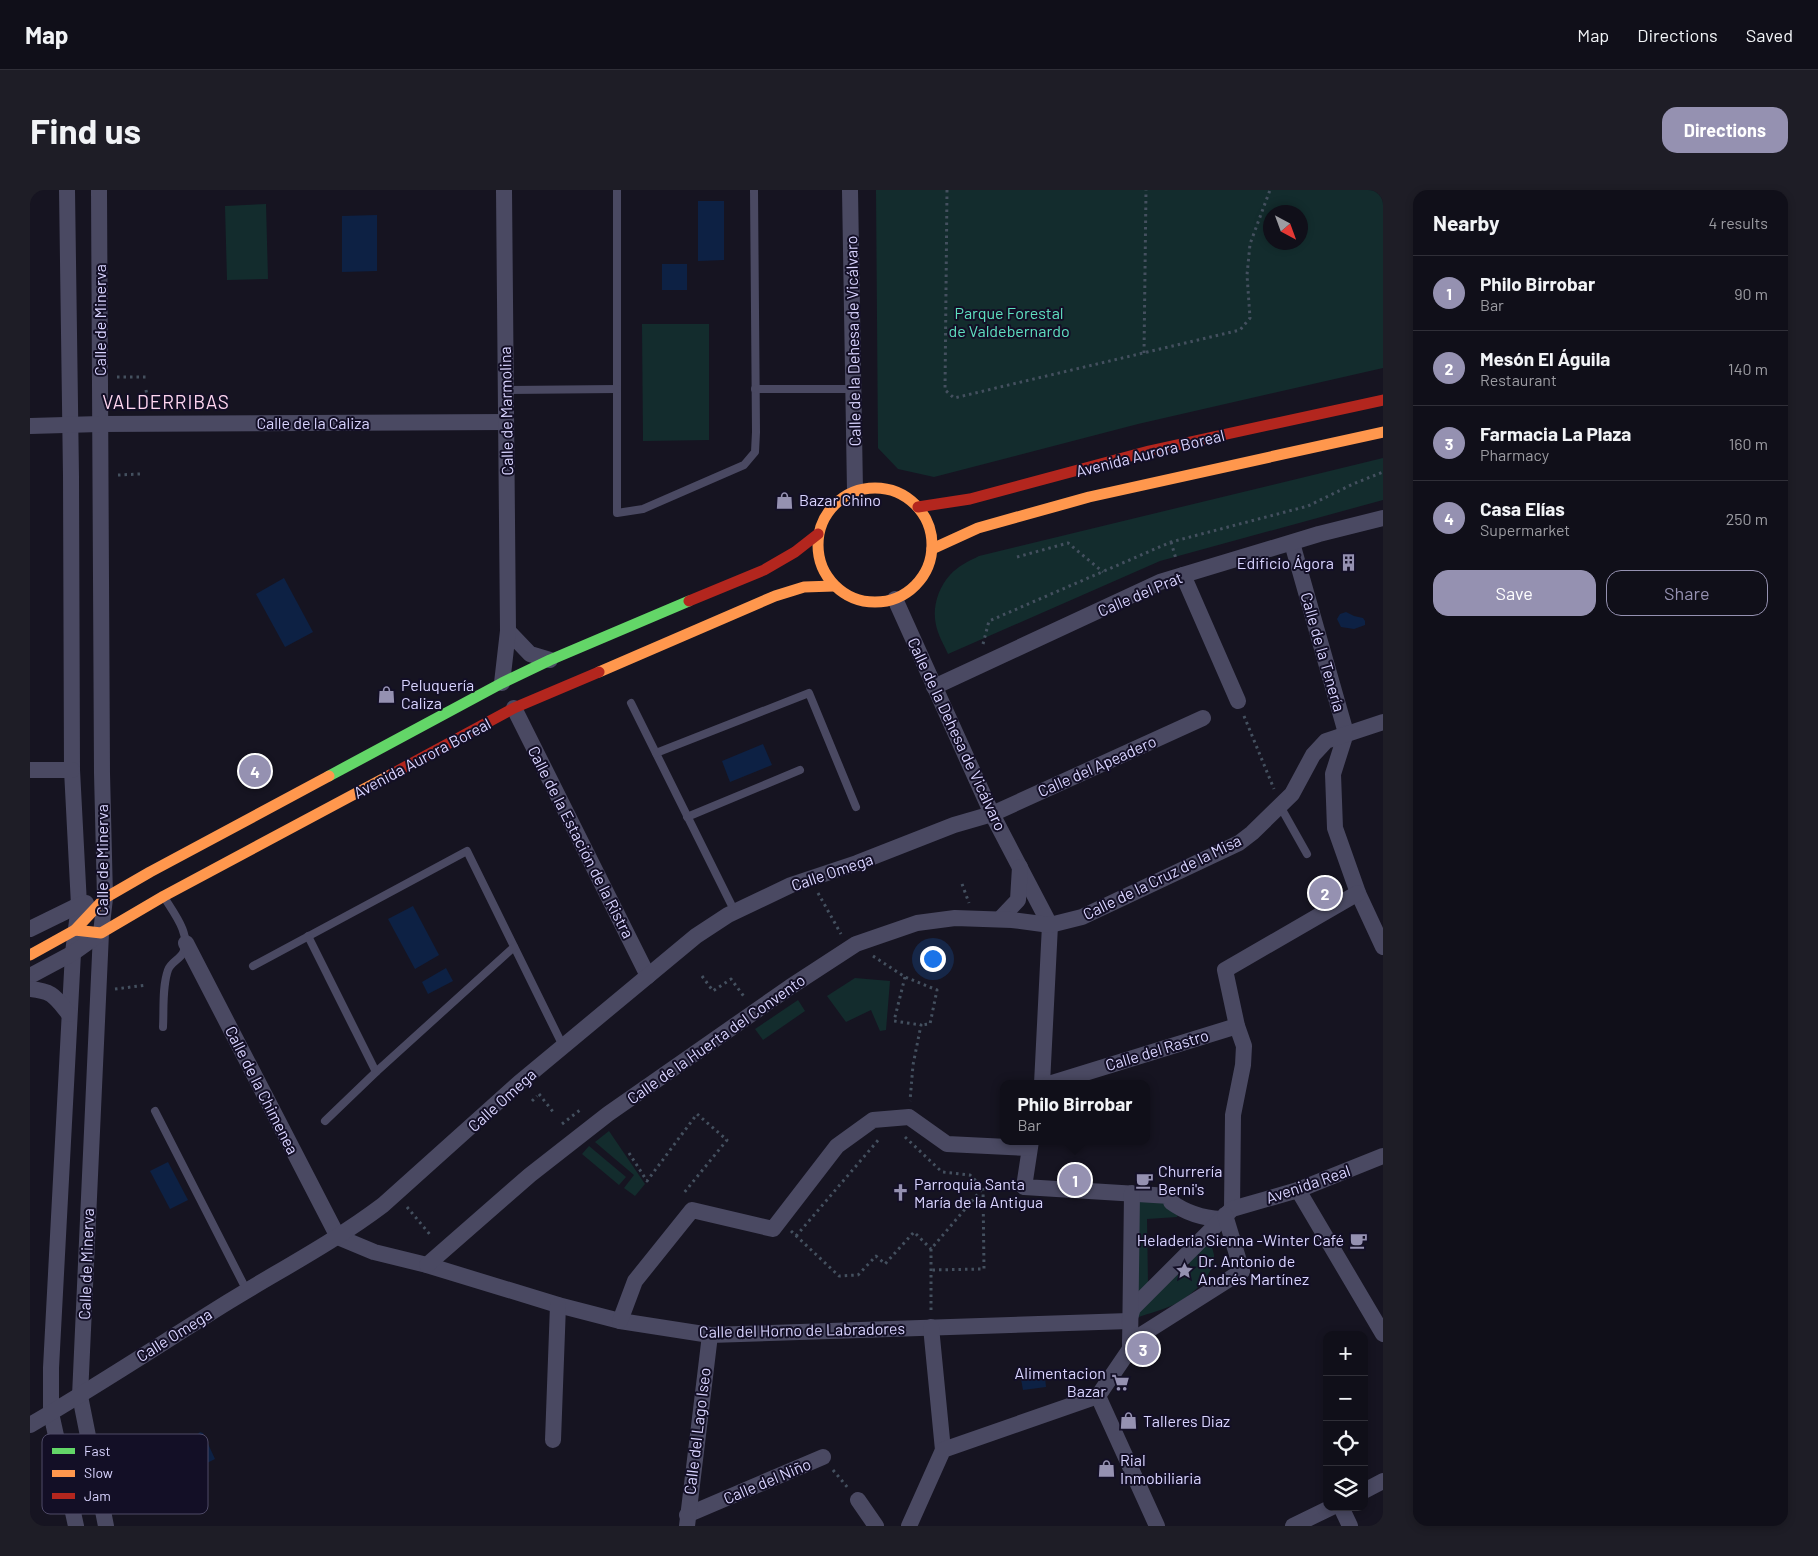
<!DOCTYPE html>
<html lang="en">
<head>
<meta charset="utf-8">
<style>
	:root { --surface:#100f19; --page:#1e1d26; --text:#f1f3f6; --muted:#9c9ca2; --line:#302f38; --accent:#9591b1 }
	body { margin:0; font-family:Barlow,sans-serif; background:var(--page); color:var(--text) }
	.controls { position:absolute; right:15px; bottom:15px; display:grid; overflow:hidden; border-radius:10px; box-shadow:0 2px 8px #0003 }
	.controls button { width:45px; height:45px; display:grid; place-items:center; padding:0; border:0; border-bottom:1px solid var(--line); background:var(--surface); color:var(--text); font:25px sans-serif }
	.compass { position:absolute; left:1233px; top:15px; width:45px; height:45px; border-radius:50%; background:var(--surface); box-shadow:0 2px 8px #0003; rotate:139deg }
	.you { position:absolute; left:902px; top:768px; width:18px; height:18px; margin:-12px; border:4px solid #fff; border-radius:50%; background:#1a73e8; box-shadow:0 0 0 8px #1a73e833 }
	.badge { display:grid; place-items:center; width:32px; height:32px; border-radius:50%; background:var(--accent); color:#fff; font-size:16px; font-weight:700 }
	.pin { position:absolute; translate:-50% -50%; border:2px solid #fff; box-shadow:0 1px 5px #0006 }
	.popup { position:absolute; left:970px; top:890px; width:150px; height:65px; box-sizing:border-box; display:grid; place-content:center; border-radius:10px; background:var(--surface); filter:drop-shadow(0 1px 4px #0005); font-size:16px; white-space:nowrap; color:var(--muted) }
	.popup b { font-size:19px; color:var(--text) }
	.popup::after { content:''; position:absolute; left:50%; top:100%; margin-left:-10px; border:10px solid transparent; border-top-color:var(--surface) }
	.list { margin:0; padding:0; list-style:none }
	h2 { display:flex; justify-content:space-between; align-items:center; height:65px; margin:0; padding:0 20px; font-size:21px }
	h2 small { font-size:16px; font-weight:400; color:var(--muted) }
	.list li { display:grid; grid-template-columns:32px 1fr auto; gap:15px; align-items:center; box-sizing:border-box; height:75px; padding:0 20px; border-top:1px solid var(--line) }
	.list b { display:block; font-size:19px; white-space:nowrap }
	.list p { margin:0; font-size:16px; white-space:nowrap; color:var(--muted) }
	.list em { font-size:16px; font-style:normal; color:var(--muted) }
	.actions { display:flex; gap:10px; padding:15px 20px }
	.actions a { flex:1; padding:11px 0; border:1px solid var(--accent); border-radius:15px; text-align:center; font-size:18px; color:var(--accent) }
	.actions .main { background:var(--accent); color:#fff }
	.icon { flex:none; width:28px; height:28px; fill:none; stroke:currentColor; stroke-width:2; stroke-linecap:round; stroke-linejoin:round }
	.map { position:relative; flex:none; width:1353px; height:1336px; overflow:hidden; border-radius:15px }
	header { display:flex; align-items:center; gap:30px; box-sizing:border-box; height:70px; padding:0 25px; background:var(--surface); border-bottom:1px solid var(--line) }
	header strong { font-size:24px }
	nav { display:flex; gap:28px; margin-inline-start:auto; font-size:18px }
	.intro { display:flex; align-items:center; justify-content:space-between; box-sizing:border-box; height:120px; padding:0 30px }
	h1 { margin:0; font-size:35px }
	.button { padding:12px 22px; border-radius:15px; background:var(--accent); color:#fff; font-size:18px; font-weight:700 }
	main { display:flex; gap:30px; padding:0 30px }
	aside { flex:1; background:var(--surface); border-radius:15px; box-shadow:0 2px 8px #0003 }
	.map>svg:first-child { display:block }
</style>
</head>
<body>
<header>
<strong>Map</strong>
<nav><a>Map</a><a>Directions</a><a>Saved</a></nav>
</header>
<div class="intro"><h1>Find us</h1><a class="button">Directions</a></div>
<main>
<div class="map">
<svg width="1353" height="1336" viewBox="0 0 1353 1336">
	<rect width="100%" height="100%" fill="#161421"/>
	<g fill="#132c2d" fill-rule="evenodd">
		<path d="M846 0H1353V178L1108 234 904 287 868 279 848 258ZM1240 22H1270V52H1240Z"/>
		<polygon points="236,14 238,89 197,90 195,16"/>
		<polygon points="612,134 679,134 679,250 613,251"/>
		<path d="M1353 268V310L1130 371 918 464C914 455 908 445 906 435 902 418 908 398 920 385 928 376 939 371 949 366Z"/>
		<polygon points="825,788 860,791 856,840 850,841 841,820 816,832 797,806"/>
		<polygon points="768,810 775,821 733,850 725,839"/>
		<polygon points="579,941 615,994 605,1006 594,998 604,985 565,952"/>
		<polygon points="559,956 596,987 589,995 552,964"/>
		<polygon points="1103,1010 1144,1014 1148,1024 1147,1027 1117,1029 1118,1094 1102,1111"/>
		<path d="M1180 1050C1181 1055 1183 1060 1184 1065 1185 1085 1162 1105 1147 1113 1134 1120 1119 1123 1106 1128L1103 1125 1148 1080V1086H1160V1074H1154Z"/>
	</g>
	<g fill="#0d2144">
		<polygon points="668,11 694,11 694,70 668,71"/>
		<polygon points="347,25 347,81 312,82 312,26"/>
		<rect x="632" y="74" width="25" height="26"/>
		<polygon points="254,388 283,442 255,457 226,404"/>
		<polygon points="1316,422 1324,426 1333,428 1335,431 1335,435 1324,439 1311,437 1307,429 1310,424"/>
		<polygon points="733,554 742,575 700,592 692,571"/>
		<polygon points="383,716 409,765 385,779 358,729"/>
		<polygon points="416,778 423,791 398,804 392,792"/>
		<polygon points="138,972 158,1010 140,1019 120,981"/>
		<polygon points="1015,1187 1016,1197 993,1200 991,1189"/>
		<polygon points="170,1242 173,1243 185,1269 171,1276 168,1275 166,1246"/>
	</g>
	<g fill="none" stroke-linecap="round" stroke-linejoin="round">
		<g stroke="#44505f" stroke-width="3" stroke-dasharray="2.5 4" stroke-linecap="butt">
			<polyline points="917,0 915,200 924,208 1210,140 1220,128 1217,85 1220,54 1240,0"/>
			<polyline points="1114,163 1116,0"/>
			<polyline points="87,187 116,187"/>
			<polyline points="116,200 119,216"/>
			<polyline points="88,285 110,284"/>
			<polyline points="1141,352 1146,369"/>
			<polyline points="987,367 1038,353 1073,382"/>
			<polyline points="953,454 959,431 1141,352 1278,316 1323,294 1353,282"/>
			<polyline points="1214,526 1244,599"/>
			<polyline points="932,694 939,713"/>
			<polyline points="788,703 811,744"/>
			<polyline points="843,766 875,787 907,800 900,834 891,835"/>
			<polyline points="672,786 683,801 701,789 715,808"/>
			<polyline points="875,787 864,831 891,835 883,875 880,911"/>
			<polyline points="85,799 117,795"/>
			<polyline points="509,904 524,923"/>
			<polyline points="502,911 507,906"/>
			<polyline points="532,934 550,920"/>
			<polyline points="875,947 912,982 940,985 953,998 954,1079 901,1080"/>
			<polyline points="599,963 617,991 667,924 697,950 653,1004"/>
			<polyline points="377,1017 402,1047"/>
			<polyline points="761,1041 809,1086 828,1085 846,1066 855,1074 884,1042 901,1059"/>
			<polyline points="766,1046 850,948"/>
			<polyline points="901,1120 901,1059 953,998 978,998"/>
			<polyline points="803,1280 818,1298"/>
		</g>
		<g stroke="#4a4962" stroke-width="8">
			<polyline points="587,0 587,323 613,319 714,275 725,262 726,242 724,0"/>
			<polyline points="725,199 823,199"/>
			<polyline points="475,200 587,199"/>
			<polyline points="601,513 705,722"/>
			<polyline points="626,563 779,503 826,617"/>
			<polyline points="1250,616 1277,664"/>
			<polyline points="657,627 770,580"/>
			<polyline points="278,746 346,882"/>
			<polyline points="223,776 437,661 533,856"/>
			<path d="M133 837C134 819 132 797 138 780 141 772 149 770 153 763 162 745 143 722 134 707"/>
			<polyline points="125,921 217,1101"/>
			<polyline points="295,931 346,882 484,757"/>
		</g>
		<g stroke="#4a4962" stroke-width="16">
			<polyline points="37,0 41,286 42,580 49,715 43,763 21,1178 21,1223 46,1336"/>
			<polyline points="69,0 72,583 75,708 71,743 50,1206 76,1336"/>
			<polyline points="820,0 825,301"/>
			<polyline points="0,236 70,234 476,232"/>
			<polyline points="1262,353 1316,543"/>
			<polyline points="1153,385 1208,511"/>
			<polyline points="865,409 962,624 1020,735"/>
			<polyline points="478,441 500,464 520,470"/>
			<polyline points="472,493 478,441 474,0"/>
			<polyline points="904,497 1130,392 1289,344 1353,328"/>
			<polyline points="484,518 618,786"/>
			<polyline points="1316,543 1303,584 1305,638 1328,703 1353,757"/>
			<polyline points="0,580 42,580"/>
			<polyline points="970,729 988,710 990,677"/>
			<polyline points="0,739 49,715 56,713"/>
			<polyline points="156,753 308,1047"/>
			<polyline points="0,786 43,763 71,743"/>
			<path d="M0 799C23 801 25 807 39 824"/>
			<polyline points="1012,894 1020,735"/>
			<polyline points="1019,894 1207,836"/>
			<path d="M1001 951 994 997 1140 1006 1141 1012C1156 1023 1172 1028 1191 1029"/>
			<polyline points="1268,1000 1353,1144"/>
			<polyline points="1202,1019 1203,925 1213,875 1214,856 1207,836 1195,780 1328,703"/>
			<polyline points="308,1047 344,1062 397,1075 528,1115 590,1131 680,1145 1099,1131"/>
			<polyline points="397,1075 500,985 578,924 760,797 826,754 887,733 925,728 982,730 1020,735 1052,727 1209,653 1222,643 1262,604 1283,565 1296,551 1353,532"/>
			<polyline points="590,1131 605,1091 662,1020 743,1039 807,956 843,930 879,927 917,954 999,958"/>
			<polyline points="1099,1131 1103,1118 1202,1019 1268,1000 1353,966"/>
			<polyline points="901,1137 913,1260"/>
			<polyline points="1100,1152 1212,1081 1195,1025"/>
			<polyline points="1068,1206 1100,1159 1102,1003"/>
			<polyline points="1068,1206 1127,1336"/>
			<path d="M0 1235C67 1196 132 1153 198 1112 250 1080 304 1052 353 1015L489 893 666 746 698 725 761 695 827 673 924 635 962 624 1173 528"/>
			<polyline points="523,1250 528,1115"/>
			<polyline points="1334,1301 1353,1291"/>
			<polyline points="828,1310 846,1336"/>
			<polyline points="1311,1317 1320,1336"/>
			<polyline points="657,1325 793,1267"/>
			<polyline points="657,1336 680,1145"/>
			<polyline points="879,1336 913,1260 1068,1206"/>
			<polyline points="1263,1336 1302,1317"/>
		</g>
		<polyline stroke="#63d668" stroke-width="11" points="299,586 472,493 520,470 659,411"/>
		<g stroke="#ff974d" stroke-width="11">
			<circle cx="845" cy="355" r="57"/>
			<polyline points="902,359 948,338 1059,307 1353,242"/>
			<polyline points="569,482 745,406 774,397 804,396"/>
			<polyline points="45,740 71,743 134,706 362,584"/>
			<polyline points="0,765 45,740 75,708 120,682 299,586"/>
		</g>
		<g stroke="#b3261e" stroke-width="11">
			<polyline points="888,317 940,309 1119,261 1353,210"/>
			<polyline points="659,411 734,380 765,362 788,344"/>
			<polyline points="362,584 484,518 569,482"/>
		</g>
	</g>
	<defs>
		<symbol id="shop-bare" viewBox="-9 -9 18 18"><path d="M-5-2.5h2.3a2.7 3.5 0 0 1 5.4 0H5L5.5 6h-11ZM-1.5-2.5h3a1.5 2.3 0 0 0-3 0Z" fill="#9591b1" stroke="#130f26" stroke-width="2.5" paint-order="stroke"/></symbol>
		<symbol id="building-bare" viewBox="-9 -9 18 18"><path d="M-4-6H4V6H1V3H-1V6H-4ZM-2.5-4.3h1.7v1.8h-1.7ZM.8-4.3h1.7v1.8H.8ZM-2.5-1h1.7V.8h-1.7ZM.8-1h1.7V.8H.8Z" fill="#9591b1" stroke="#130f26" stroke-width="2.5" paint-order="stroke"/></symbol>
		<symbol id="cafe-bare" viewBox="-9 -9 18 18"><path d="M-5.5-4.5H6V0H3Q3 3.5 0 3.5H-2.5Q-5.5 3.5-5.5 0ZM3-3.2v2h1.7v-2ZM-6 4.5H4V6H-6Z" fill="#9591b1" stroke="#130f26" stroke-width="2.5" paint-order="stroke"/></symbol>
		<symbol id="church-bare" viewBox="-9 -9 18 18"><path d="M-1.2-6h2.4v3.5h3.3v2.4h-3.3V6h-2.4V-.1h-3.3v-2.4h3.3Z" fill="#9591b1" stroke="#130f26" stroke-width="2.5" paint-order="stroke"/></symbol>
		<symbol id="sight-bare" viewBox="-9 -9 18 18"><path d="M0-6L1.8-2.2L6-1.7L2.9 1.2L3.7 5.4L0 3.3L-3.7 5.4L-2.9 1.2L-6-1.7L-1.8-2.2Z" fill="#9591b1" stroke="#130f26" stroke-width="2.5" paint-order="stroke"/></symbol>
		<symbol id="supermarket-bare" viewBox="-9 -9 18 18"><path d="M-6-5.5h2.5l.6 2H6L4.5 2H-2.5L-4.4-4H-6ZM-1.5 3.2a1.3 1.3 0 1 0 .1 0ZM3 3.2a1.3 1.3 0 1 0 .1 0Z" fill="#9591b1" stroke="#130f26" stroke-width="2.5" paint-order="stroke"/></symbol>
	</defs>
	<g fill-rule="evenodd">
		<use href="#shop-bare" x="742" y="298" width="25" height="25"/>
		<use href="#building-bare" x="1306" y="360" width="25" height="25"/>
		<use href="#shop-bare" x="344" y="492" width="25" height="25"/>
		<use href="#cafe-bare" x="1102" y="978" width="25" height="25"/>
		<use href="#church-bare" x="858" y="990" width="25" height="25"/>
		<use href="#cafe-bare" x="1316" y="1038" width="25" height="25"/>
		<use href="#sight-bare" x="1142" y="1068" width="25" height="25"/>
		<use href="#supermarket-bare" x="1078" y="1180" width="25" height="25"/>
		<use href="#shop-bare" x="1086" y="1218" width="25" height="25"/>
		<use href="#shop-bare" x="1064" y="1266" width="25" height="25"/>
	</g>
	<g text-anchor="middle" stroke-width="4" stroke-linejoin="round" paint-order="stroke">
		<g font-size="16" fill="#5fe0c0" stroke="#130f26">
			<text x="979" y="129">Parque Forestal<tspan x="979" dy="18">de Valdebernardo</tspan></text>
		</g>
		<g font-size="16" fill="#d9d4ff" stroke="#130f26">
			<text transform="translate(70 130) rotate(-90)" y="6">Calle de Minerva</text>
			<text transform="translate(823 151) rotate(-91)" y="6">Calle de la Dehesa de Vicálvaro</text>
			<text transform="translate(476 221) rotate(-91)" y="6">Calle de Marmolina</text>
			<text x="283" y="239">Calle de la Caliza</text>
			<text transform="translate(1120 263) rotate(-14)" y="6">Avenida Aurora Boreal</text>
			<text transform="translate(1110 404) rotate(-23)" y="6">Calle del Prat</text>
			<text transform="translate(1293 462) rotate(74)" y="6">Calle de la Tenería</text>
			<text transform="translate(927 544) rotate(65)" y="6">Calle de la Dehesa de Vicálvaro</text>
			<text transform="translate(392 568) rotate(-28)" y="6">Avenida Aurora Boreal</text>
			<text transform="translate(1067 576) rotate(-24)" y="6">Calle del Apeadero</text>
			<text transform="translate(551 652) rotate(63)" y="6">Calle de la Estación de la Ristra</text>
			<text transform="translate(72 670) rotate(-90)" y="6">Calle de Minerva</text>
			<text transform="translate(802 682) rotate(-19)" y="6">Calle Omega</text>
			<text transform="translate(1132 687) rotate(-26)" y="6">Calle de la Cruz de la Misa</text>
			<text transform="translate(686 849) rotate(-35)" y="6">Calle de la Huerta del Convento</text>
			<text transform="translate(1127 860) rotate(-17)" y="6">Calle del Rastro</text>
			<text transform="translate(232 900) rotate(63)" y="6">Calle de la Chimenea</text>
			<text transform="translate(472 910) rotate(-42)" y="6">Calle Omega</text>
			<text transform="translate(1278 994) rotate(-19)" y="6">Avenida Real</text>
			<text transform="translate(56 1074) rotate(-88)" y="6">Calle de Minerva</text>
			<text transform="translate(772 1140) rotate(-1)" y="6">Calle del Horno de Labradores</text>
			<text transform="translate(144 1145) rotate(-32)" y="6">Calle Omega</text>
			<text transform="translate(667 1241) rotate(-83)" y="6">Calle del Lago Iseo</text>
			<text transform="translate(737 1291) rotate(-23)" y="6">Calle del Niño</text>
		</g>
		<g font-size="16" fill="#d9d4ff" stroke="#130f26" text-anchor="start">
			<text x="769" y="316">Bazar Chino</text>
			<text x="1304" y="379" text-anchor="end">Edificio Ágora</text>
			<text x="371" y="501">Peluquería<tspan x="371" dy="18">Caliza</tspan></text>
			<text x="1128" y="987">Churrería<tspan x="1128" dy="18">Berni's</tspan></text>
			<text x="884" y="1000">Parroquia Santa<tspan x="884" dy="18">María de la Antigua</tspan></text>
			<text x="1314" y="1056" text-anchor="end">Heladeria Sienna -Winter Café</text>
			<text x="1168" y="1077">Dr. Antonio de<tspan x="1168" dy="18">Andrés Martínez</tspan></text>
			<text x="1076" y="1189" text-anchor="end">Alimentacion<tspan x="1076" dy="18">Bazar</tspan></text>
			<text x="1113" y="1237">Talleres Diaz</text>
			<text x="1090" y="1276">Rial<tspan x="1090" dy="18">Inmobiliaria</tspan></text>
		</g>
		<g font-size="19" letter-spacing="1" fill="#ffd6f0" stroke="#130f26">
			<text x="136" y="219">VALDERRIBAS</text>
		</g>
	</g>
	<rect x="12" y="1244" width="166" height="80" rx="8" fill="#130f26" stroke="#4e4a67" stroke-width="1"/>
	<rect x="22" y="1258" width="23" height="6" fill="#63d668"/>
	<rect x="22" y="1280" width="23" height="7" fill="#ff974d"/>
	<rect x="22" y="1303" width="23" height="6" fill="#b3261e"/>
	<g font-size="14" fill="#d9d4ff">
		<text x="54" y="1266">Fast</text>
		<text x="54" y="1288">Slow</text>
		<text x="54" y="1311">Jam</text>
	</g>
</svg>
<div class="controls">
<button>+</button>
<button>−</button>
<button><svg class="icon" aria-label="locate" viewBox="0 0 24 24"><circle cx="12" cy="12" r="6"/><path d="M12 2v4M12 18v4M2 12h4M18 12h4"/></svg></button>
<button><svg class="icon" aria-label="layers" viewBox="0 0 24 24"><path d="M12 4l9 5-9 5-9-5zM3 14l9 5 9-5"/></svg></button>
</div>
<svg class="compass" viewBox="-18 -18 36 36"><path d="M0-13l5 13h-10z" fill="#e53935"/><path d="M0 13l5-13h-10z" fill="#9c9ca2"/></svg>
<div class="you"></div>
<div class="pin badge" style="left:1045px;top:990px">1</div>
<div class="popup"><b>Philo Birrobar</b>Bar</div>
<div class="pin badge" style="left:1295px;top:703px">2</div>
<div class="pin badge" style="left:1113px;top:1159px">3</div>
<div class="pin badge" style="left:225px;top:581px">4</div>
</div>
<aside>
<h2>Nearby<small>4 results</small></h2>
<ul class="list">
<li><span class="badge">1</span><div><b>Philo Birrobar</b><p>Bar</p></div><em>90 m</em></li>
<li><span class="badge">2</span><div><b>Mesón El Águila</b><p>Restaurant</p></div><em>140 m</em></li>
<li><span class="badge">3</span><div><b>Farmacia La Plaza</b><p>Pharmacy</p></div><em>160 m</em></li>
<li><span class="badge">4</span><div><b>Casa Elías</b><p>Supermarket</p></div><em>250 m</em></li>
</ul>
<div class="actions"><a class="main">Save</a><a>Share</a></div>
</aside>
</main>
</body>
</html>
